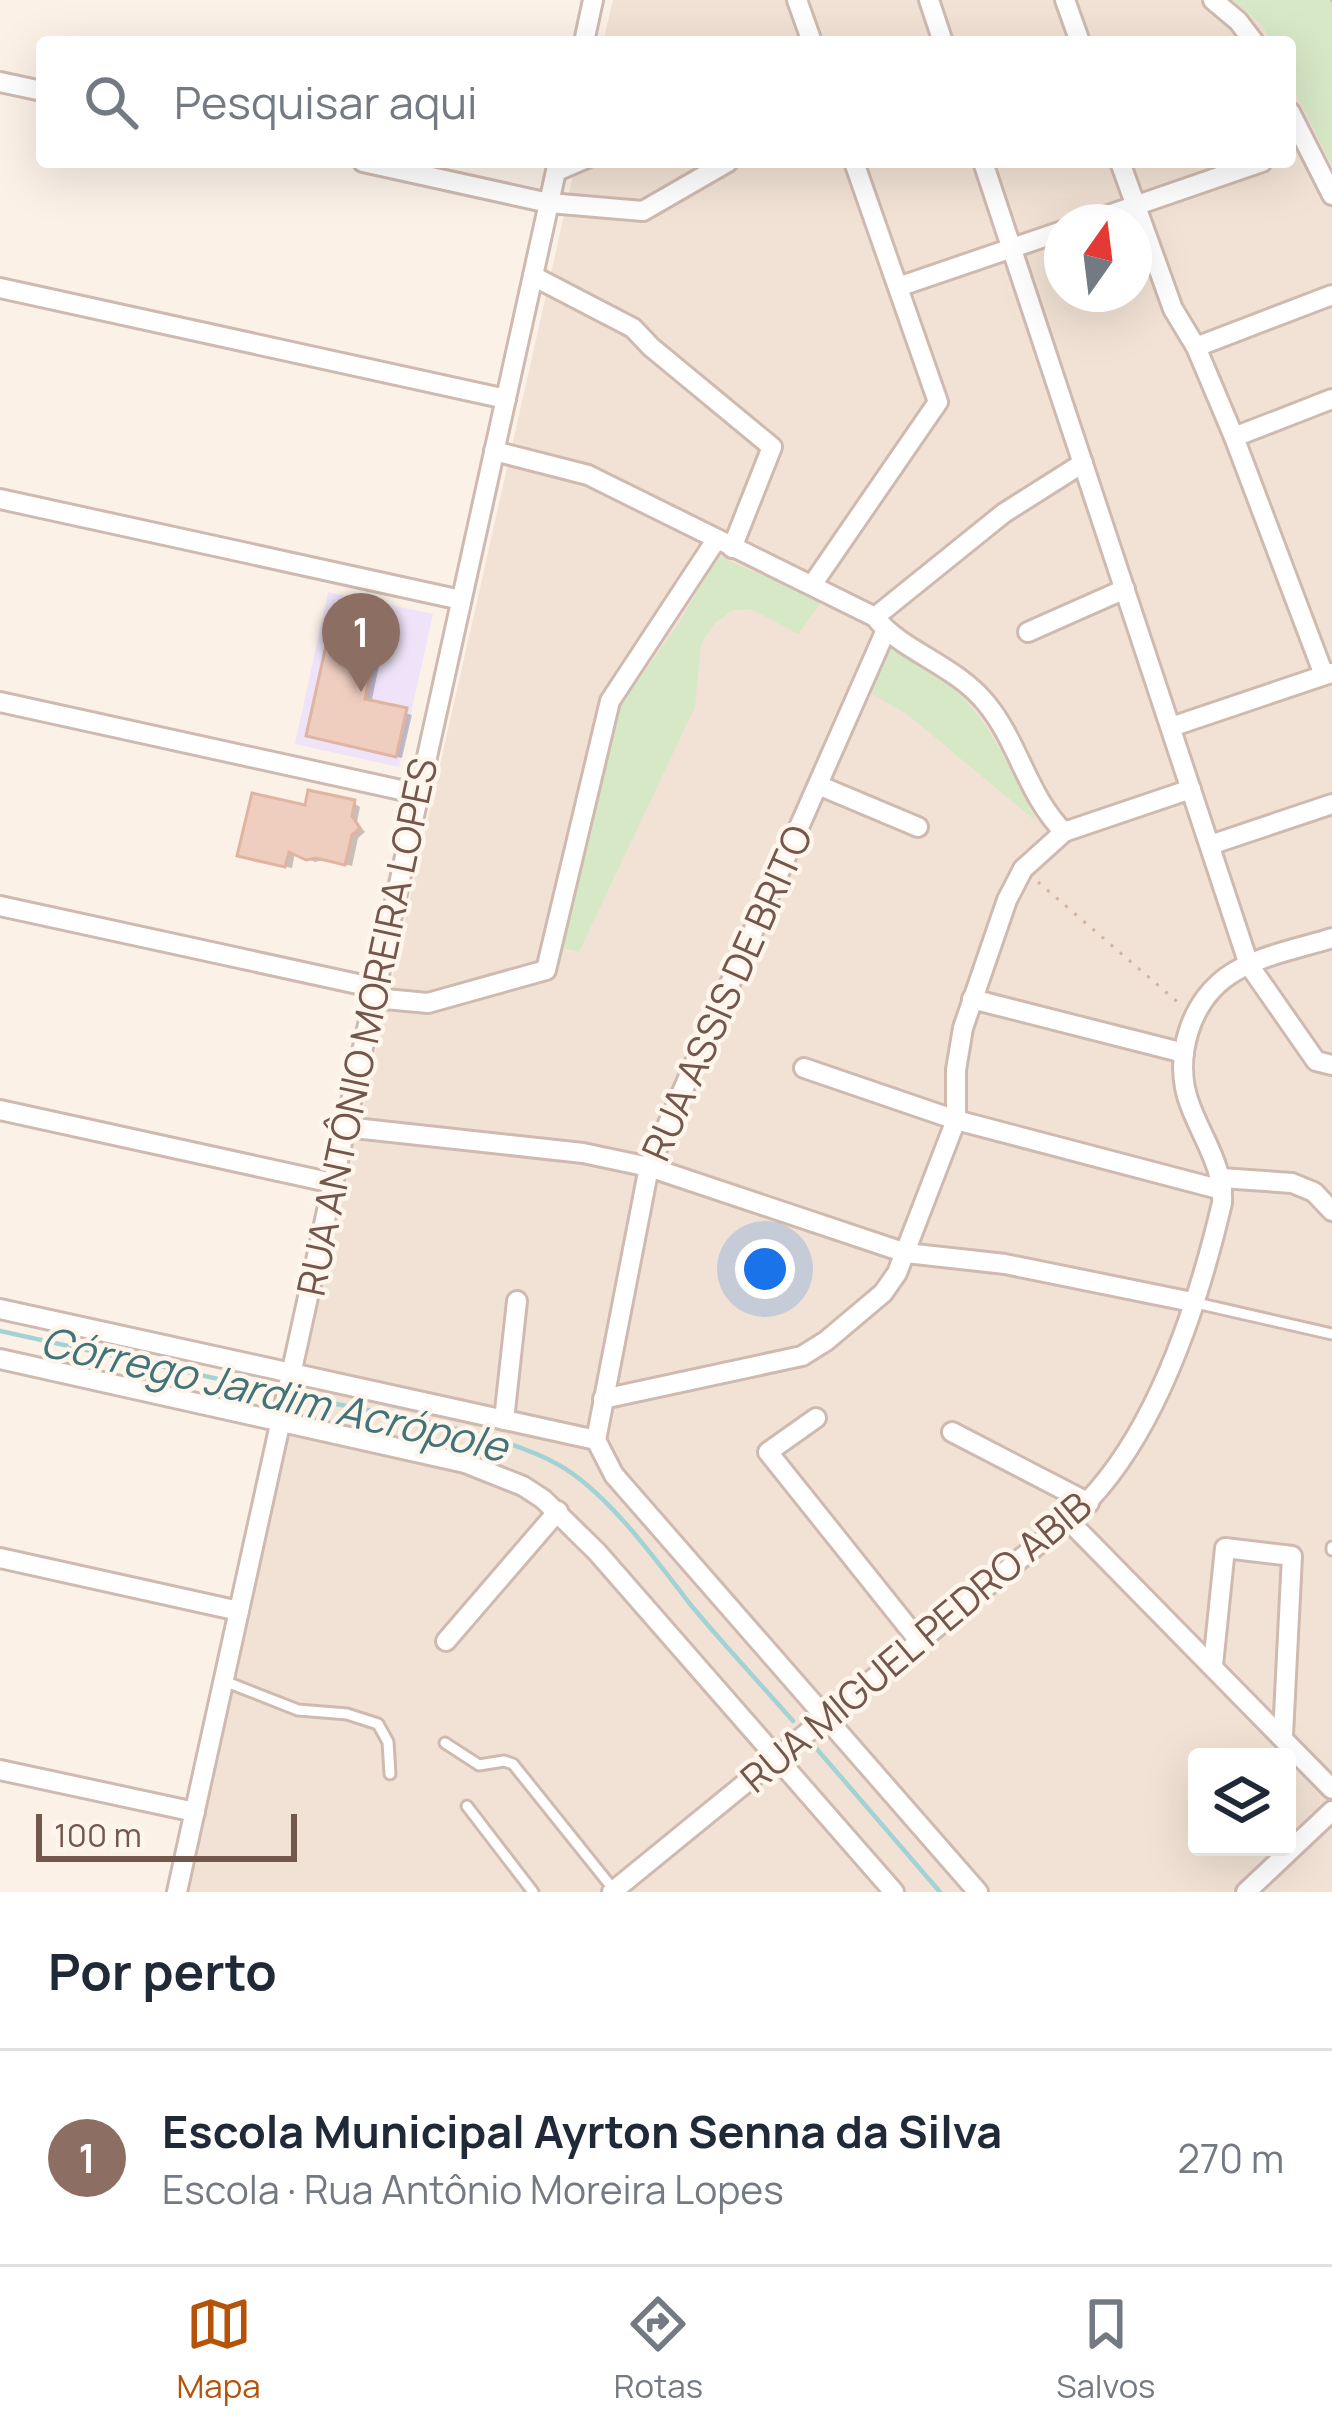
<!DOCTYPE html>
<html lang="pt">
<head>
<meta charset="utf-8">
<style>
	:root { --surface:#fff; --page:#f6f6f7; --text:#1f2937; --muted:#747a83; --line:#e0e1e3; --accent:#b45309 }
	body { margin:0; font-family:Manrope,sans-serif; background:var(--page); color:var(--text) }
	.controls { position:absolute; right:36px; bottom:36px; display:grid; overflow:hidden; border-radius:12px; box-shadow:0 12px 48px #0002 }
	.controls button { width:108px; height:108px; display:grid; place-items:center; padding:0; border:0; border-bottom:3px solid var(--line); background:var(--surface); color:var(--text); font:60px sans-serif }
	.compass { position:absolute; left:1044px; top:204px; width:108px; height:108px; border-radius:50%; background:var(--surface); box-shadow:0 12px 48px #0002; rotate:14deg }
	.scale { position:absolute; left:36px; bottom:30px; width:261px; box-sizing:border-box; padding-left:12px; border:6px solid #73564c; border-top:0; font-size:33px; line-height:42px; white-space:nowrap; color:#73564c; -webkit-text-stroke:9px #fef6ed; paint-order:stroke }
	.you { position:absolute; left:765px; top:1269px; width:42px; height:42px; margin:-30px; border:9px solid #fff; border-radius:50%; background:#1a73e8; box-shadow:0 0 0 18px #1a73e833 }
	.badge { display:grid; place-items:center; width:78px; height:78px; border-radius:50%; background:var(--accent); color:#fff; font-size:39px; font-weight:700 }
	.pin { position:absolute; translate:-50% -99px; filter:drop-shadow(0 3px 6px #0008) }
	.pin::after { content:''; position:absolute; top:63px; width:42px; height:36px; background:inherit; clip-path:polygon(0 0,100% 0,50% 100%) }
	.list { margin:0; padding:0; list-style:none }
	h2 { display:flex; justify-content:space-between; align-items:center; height:156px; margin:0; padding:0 48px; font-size:51px }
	h2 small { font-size:39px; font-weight:400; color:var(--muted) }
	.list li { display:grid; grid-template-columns:78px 1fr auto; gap:36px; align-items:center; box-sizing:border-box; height:216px; padding:0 48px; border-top:3px solid var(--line) }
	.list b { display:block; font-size:45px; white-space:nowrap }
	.list p { margin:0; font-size:39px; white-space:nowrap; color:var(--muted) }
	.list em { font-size:39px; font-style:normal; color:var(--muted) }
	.icon { flex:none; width:66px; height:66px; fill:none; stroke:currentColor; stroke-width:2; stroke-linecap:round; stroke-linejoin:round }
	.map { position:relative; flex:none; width:1332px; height:1892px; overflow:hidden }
	.search { position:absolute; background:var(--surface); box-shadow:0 12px 48px #0002; left:36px; right:36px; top:36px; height:132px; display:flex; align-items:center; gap:30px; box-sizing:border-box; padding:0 42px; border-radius:12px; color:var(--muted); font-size:45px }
	.sheet { height:372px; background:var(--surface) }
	nav { display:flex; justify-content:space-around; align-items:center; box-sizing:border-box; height:168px; border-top:3px solid var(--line); background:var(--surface); font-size:33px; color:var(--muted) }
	nav a { display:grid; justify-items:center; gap:6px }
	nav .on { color:var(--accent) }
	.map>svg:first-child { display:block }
</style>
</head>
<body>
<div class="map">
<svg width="1332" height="1892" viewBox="0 0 1332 1892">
	<rect width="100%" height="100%" fill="#fbf1e7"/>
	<path fill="#f2e2d5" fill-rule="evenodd" d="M613 0H1332V1892H186L576 162H1290V42H603ZM1062 222H1134V294H1062ZM1197 1757H1287V1847H1197Z"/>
	<polygon fill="#eee3f8" points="328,592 433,614 399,767 295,744"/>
	<g fill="#d7e8c6">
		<polygon points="1233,0 1332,0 1332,166 1290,81 1290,42 1271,42 1263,26"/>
		<polygon points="718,556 822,601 798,634 751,609 733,610 714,624 701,644 695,707 579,952 561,947 620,706 680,621"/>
		<path d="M889 645C982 696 991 732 1037 822L908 715 869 692Z"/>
	</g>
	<g fill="#0003">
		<polygon points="382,619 388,622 371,704 412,715 402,758 309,735"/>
		<polygon points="354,803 360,807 357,822 365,832 358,838 352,866 324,860 315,862 295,853 292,868 247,858 307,809"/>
	</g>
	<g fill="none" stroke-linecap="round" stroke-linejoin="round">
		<g stroke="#a3d2d5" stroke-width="4.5">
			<polyline points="0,1331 282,1393"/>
			<path d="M293 1395C368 1412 493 1428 559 1465 607 1492 656 1560 690 1604 723 1644 759 1682 793 1721"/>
			<polyline points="816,1748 940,1892"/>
		</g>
	</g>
	<g fill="#efcec0" stroke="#e1b3a1" stroke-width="3">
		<polygon points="335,605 383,616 365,699 407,708 396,757 306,736"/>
		<polygon points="308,790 355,800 352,816 360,828 352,835 345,865 316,858 306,860 289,852 285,867 237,856 252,793 305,805"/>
	</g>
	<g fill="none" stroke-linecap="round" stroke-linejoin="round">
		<defs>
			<g id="service">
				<polyline points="554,177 589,162"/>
				<polyline points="1192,1302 1332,1334"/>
				<polyline points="1332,1547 1332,1550"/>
				<polyline points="224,1681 298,1710 347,1714 378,1724 388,1742 390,1774"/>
				<polyline points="445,1743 479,1765 504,1761 513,1764 614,1890"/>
				<polyline points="467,1806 533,1892"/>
			</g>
			<g id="minor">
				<polyline points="797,0 812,42"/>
				<polyline points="929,0 943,42"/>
				<polyline points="1065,0 1080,42"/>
				<polyline points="1213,0 1238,21 1254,42"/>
				<polyline points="584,42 593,0"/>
				<polyline points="0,82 42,91"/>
				<polyline points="1290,112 1332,195"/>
				<polyline points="363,162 549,203 643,211 728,162"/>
				<polyline points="983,162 1249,965 1316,1061 1332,1065"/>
				<polyline points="1120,162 1173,309 1196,347 1234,437 1324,675"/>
				<polyline points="1088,222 1262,162"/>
				<polyline points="533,276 633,328 651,347 772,447 732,548"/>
				<polyline points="898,287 1062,231"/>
				<polyline points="0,288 506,399"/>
				<polyline points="1196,347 1332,295"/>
				<polyline points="1234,437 1332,399"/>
				<path d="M494 451 588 475 875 617C901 651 954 664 986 703 1019 743 1027 795 1064 832"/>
				<polyline points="0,499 461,600"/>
				<polyline points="812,585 938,402 854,162"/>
				<polyline points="875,617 1004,513 1083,463"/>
				<polyline points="1028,632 1125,589"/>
				<polyline points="0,702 419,794"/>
				<polyline points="1171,727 1331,673"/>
				<polyline points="818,785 918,827"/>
				<polyline points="1210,845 1332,804"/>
				<polyline points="0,906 376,988"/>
				<polyline points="374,998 428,1003 546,970 610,701 716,540"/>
				<polyline points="972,999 1184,1053"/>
				<polyline points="804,1068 956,1120 1222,1190"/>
				<polyline points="0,1110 333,1183"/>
				<polyline points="345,1127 583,1153 649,1167 906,1253 1005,1264 1192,1302"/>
				<polyline points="1221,1178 1292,1183 1314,1192 1332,1211"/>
				<polyline points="0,1309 596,1440 614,1475 978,1892"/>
				<polyline points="0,1359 465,1463 523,1486 543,1499 597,1552 894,1892"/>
				<polyline points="603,1399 802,1356 826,1341 883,1293 897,1273 956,1120 956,1070 963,1028 1007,900 1023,869 1064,832 1191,789"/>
				<polyline points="816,1418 768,1452 919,1641"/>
				<polyline points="504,1420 517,1301"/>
				<polyline points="952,1432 1089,1503"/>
				<polyline points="596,1440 649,1167 886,630"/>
				<polyline points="1068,1520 1332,1789"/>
				<polyline points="0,1558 239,1611"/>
				<polyline points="446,1641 558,1511"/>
				<polyline points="1213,1665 1225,1548 1292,1556 1283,1735"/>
				<polyline points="0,1770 195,1812"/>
				<polyline points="177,1892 558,162"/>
				<path d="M612 1892 1068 1520C1152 1449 1197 1309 1222 1203 1224 1167 1202 1138 1190 1105 1172 1059 1190 998 1234 972 1262 955 1300 948 1332 938"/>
				<polyline points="1246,1892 1332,1811"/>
			</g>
		</defs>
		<use href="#service" stroke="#cfbab0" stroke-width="15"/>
		<use href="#minor" stroke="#cfbab0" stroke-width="24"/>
		<g stroke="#d4b1a3" stroke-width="3" stroke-dasharray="3 9" stroke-linecap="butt">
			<polyline points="1331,0 1332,1"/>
			<polyline points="1038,882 1181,1005"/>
		</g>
		<use href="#service" stroke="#fff" stroke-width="9"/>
		<use href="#minor" stroke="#fff" stroke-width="18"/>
	</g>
	<g text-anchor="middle" stroke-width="9" stroke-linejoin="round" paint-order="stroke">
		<g font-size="39" fill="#73564c" stroke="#fef6ed">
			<text transform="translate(727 993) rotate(-66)" y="14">RUA ASSIS DE BRITO</text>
			<text transform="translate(367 1027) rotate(-78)" y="14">RUA ANTÔNIO MOREIRA LOPES</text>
			<text transform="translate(916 1642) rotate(-40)" y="14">RUA MIGUEL PEDRO ABIB</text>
		</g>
		<g font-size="42" font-style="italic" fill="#417478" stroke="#fef6ed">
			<text transform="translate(274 1394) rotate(13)" y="15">Córrego Jardim Acrópole</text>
		</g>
	</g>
</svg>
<div class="controls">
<button><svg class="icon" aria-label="layers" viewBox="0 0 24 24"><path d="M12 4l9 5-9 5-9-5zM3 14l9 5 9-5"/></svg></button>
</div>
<svg class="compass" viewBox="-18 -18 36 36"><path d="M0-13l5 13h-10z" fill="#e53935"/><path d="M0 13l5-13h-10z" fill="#747a83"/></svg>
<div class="scale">100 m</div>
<div class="you"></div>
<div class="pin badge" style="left:361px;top:692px;background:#8d6e63">1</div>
<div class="search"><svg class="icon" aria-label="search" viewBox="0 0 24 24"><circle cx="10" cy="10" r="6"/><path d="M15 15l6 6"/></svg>Pesquisar aqui</div>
</div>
<section class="sheet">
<h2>Por perto<small></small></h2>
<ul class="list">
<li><span class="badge" style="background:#8d6e63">1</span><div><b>Escola Municipal Ayrton Senna da Silva</b><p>Escola · Rua Antônio Moreira Lopes</p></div><em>270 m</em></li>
</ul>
</section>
<nav>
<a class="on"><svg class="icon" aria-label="map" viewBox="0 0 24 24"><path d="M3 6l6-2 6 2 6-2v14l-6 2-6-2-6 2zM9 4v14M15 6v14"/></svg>Mapa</a>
<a><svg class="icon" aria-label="directions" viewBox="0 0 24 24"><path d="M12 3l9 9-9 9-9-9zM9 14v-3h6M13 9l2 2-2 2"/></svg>Rotas</a>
<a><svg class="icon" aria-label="saved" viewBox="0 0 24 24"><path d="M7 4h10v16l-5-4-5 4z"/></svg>Salvos</a>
</nav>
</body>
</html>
